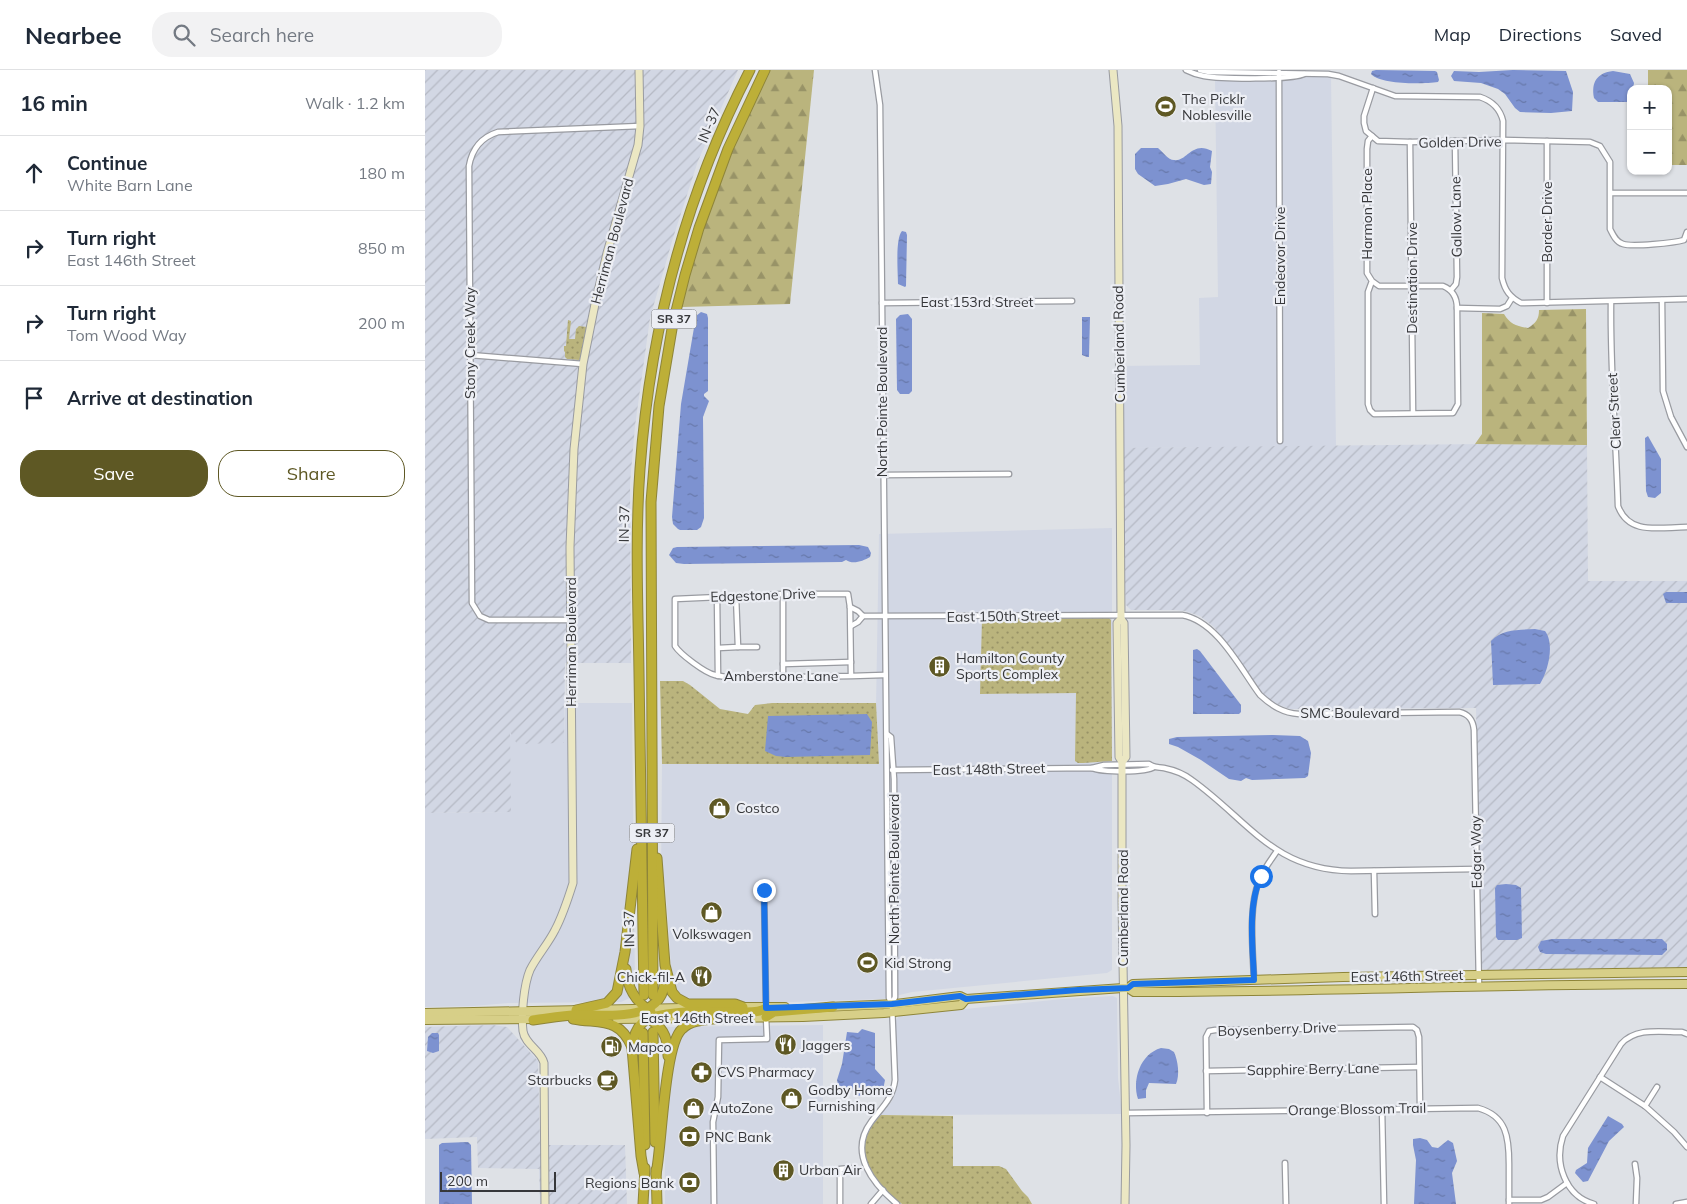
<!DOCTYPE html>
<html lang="en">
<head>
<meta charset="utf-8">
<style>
	:root { --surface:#fff; --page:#f2f2f3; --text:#1f2937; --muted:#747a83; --line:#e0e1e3; --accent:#5e5824 }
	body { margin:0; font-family:Mulish,sans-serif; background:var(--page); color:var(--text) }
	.controls { position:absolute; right:15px; top:15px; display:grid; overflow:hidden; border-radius:10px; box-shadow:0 1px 4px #0004 }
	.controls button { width:45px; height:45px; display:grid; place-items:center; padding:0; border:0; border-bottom:1px solid var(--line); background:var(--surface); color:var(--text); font:25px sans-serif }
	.scale { position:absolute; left:15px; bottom:12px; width:116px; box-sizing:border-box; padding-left:5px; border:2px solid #36373a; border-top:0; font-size:14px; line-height:18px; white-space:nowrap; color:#36373a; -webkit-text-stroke:4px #eceef4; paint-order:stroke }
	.stop { position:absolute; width:15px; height:15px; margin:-11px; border:4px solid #1a73e8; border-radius:50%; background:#fff }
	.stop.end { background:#1a73e8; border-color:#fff; box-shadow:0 1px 5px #0008 }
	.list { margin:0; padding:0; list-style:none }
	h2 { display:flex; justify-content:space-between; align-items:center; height:65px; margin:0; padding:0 20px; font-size:21px }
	h2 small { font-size:16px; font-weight:400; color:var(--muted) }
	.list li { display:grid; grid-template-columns:32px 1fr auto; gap:15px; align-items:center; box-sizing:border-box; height:75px; padding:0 20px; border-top:1px solid var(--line) }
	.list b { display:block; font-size:19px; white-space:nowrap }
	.list p { margin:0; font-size:16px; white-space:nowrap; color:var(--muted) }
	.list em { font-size:16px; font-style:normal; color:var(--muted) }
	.actions { display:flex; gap:10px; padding:15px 20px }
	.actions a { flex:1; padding:11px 0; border:1px solid var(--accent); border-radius:20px; text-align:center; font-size:18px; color:var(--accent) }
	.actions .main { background:var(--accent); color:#fff }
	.icon { flex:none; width:28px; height:28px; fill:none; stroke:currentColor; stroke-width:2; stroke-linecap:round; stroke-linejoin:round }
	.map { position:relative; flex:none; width:1262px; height:1134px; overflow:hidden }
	header { display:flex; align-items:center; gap:30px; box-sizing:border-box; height:70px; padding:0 25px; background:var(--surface); border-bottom:1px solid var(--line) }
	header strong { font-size:24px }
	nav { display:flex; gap:28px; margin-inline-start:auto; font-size:18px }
	.search { width:350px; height:45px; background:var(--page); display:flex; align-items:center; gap:12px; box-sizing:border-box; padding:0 18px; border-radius:20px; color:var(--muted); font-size:19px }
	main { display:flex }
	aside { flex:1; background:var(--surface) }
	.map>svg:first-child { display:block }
</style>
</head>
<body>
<header>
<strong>Nearbee</strong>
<div class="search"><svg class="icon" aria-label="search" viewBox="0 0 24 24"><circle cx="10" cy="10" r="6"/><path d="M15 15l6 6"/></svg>Search here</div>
<nav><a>Map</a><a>Directions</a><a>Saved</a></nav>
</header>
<main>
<aside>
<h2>16 min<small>Walk · 1.2 km</small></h2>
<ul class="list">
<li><svg class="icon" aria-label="ahead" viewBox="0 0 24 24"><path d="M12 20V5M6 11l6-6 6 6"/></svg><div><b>Continue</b><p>White Barn Lane</p></div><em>180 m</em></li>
<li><svg class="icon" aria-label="right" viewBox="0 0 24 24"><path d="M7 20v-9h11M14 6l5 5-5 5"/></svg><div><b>Turn right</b><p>East 146th Street</p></div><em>850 m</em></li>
<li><svg class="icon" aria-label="right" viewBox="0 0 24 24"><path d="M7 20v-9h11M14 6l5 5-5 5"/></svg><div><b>Turn right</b><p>Tom Wood Way</p></div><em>200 m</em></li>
<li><svg class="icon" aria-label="arrive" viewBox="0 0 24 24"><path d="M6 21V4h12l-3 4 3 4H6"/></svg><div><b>Arrive at destination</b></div></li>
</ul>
<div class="actions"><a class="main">Save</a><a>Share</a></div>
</aside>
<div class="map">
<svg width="1262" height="1134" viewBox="0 0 1262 1134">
	<defs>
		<pattern id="industrial-furrows" width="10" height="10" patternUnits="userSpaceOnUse" patternTransform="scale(1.25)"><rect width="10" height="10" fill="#d2d7e4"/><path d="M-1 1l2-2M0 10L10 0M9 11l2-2" fill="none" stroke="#b5b9c4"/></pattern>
		<pattern id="grass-dots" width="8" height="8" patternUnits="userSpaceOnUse" patternTransform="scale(1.25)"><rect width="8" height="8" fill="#bab47d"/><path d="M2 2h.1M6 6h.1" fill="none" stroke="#989367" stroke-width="1.8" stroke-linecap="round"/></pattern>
		<pattern id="forest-firs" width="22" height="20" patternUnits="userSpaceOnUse" patternTransform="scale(1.25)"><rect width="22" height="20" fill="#bab47d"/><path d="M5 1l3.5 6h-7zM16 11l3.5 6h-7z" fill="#989367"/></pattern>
		<pattern id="water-ripples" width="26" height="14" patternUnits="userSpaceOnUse" patternTransform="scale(1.25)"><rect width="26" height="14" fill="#7d92d0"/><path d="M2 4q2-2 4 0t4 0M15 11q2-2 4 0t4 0" fill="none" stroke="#6778aa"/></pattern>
	</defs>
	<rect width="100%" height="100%" fill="#dee1e6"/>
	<g fill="#d2d7e4">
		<polygon points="906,6 911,377 696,378 695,296 775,295 774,228 793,227 790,8"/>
		<polygon points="687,458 687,900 682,903 487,922 458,929 337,933 270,932 256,928 248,917 247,909 240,813 236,811 237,694 453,694 451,637 454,464"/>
		<polygon points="140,633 207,633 210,918 207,927 196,932 83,933 49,936 0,937 0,743 85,742 85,660 139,673"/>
		<polygon points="688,926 692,928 692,931 693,1008 697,1044 456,1045 467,1031 473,1013 470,956 471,950 474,946 637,929"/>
		<polygon points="398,955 398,1134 240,1134 239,957"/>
	</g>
	<g fill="url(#industrial-furrows)">
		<polygon points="0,0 313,0 273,91 248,168 225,248 210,356 205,413 206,593 140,593 139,673 92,674 85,662 86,742 0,743"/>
		<polygon points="1061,374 1162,375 1163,511 1262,511 1262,900 1145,901 1128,899 1059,901 1056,894 1051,638 865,639 846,632 839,625 789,557 775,546 760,541 751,540 706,540 701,535 698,481 699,416 696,378"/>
		<polygon points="68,955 82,957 113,991 115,1075 200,1075 202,1134 115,1134 114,1099 53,1098 52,1067 0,1069 0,957"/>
	</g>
	<g fill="url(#grass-dots)">
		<polygon points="143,250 146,251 144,269 150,269 151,259 154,256 162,257 156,288 154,290 142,289 140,287 140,282 139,281 139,276 141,276"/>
		<polygon points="684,548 686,550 687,691 658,693 653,693 650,691 651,623 555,624 557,549"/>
		<polygon points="235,611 258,611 265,615 295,639 323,644 330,635 347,633 451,633 454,694 237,694"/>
		<path d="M456 1045 528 1046V1096H574L581 1099 597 1121 603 1127 607 1134H477C445 1110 423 1079 456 1045Z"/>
	</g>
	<g fill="url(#forest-firs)">
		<polygon points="340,0 389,0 365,234 257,237 256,221 294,102"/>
		<polygon points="1223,0 1262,0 1262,95 1243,95 1243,19 1223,19"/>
		<path d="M1161 239 1162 375 1050 374 1057 364V243L1079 244C1085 254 1091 256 1103 258 1111 253 1114 249 1114 240Z"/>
	</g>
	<g fill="url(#water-ripples)">
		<path d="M951 0 1010 1 1012 2 1014 10 1013 12C998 14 956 15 946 4L947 1Z"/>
		<polygon points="1088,0 1141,1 1148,22 1147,41 1126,43 1095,42 1090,38 1080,24 1073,19 1056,13 1029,11 1026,6 1029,1 1054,2"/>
		<path d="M1188 1 1205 4 1209 13 1208 19H1206L1204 32H1173L1169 28C1166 12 1172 3 1188 1Z"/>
		<path d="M716 78H733C738 82 743 90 749 90 762 92 767 70 787 81L785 97 787 102 786 114 779 115 761 109 743 114 730 116 713 104 710 99V84Z"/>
		<path d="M477 161 481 162 482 165 481 216 480 217 473 214C473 202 470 169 477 161Z"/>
		<polygon points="276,242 282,244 283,248 283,321 279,324 279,326 284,331 278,347 279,448 276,457 272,460 255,460 253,459 248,454 247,447 256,334 271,246"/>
		<polygon points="483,244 487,249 487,321 484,324 475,324 472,320 471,249 475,245"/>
		<polygon points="657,247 665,247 664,287 662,287 657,285"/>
		<polygon points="1223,366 1236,389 1236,423 1230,428 1223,427 1221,421 1220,368"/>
		<path d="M434 475 443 477 446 483 445 487C438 491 428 495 421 490L417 492 259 494 251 493 244 485 248 478 252 477Z"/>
		<polygon points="1241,522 1262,522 1262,533 1241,533 1238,524"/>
		<path d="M1110 559 1120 561C1130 574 1123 601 1115 614L1068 615 1066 571C1077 559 1094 560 1110 559Z"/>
		<polygon points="772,579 775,581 816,635 816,642 814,644 768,644 768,580"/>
		<polygon points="442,644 447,652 445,685 361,687 351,686 340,681 343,646"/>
		<polygon points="848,665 875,666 883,671 886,683 883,706 880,708 827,710 821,708 816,711 804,709 776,690 753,677 744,674 744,669 752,667"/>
		<polygon points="1081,814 1091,815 1096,818 1097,868 1092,870 1073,870 1071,867 1070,818 1072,815"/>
		<polygon points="1127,869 1237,869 1242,874 1242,880 1237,885 1121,884 1115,882 1113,877 1116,871"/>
		<polygon points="437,959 450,963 450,999 460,1010 458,1020 453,1024 431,1026 426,1016 414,1020 412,1010 417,994 422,962 433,963"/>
		<polygon points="7,963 13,963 14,965 14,981 8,983 2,981 3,967"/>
		<path d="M736 978 744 979 749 982C753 991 755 1005 751 1014L724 1013 721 1020V1028L713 1029C707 1010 715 984 736 978Z"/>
		<polygon points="1183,1046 1197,1054 1199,1057 1184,1071 1163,1111 1158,1112 1150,1103 1151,1100 1162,1093 1163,1078"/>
		<polygon points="995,1068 1002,1070 1007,1077 1013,1078 1023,1070 1028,1073 1032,1091 1027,1103 1031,1134 989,1134 991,1090 988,1075 988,1069"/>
		<polygon points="43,1072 46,1075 47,1134 14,1134 14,1075 17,1073"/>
	</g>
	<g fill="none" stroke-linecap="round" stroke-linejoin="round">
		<defs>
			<g id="street">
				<path d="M450 0 455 35 464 928 467 934 470 1010C468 1029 456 1038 446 1052 423 1083 448 1114 472 1134"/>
				<path d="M761 0C767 3 773 5 779 6 795 9 867 10 879 4"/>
				<path d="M775 0 784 2 903 4 914 6 970 26 1055 27C1067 31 1075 38 1078 51L1077 208C1080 221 1085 227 1096 233L1262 229"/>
				<polyline points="854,2 855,371"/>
				<path d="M948 18 939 46V53L941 61 953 71 985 72 1078 70 1165 72 1175 76 1185 92V159C1188 165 1191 172 1198 174 1207 177 1249 173 1259 170L1262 162"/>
				<path d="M947 66 943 71 942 79V203L947 211 954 216H1018C1028 220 1032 227 1032 238L1033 334 1028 343 949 344 945 340 943 334V222L947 211"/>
				<polyline points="1122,71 1122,233"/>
				<polyline points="985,72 988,343"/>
				<polyline points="1186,123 1262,123"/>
				<polyline points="1026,220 1031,214 1032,207 1030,71"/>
				<polyline points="1237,230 1238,321 1246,347 1262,377"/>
				<path d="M1186 232C1185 300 1191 367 1193 436 1204 466 1235 457 1262 457"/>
				<polyline points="457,233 647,231"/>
				<polyline points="1032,238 1075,239 1082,236 1087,228"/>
				<polyline points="45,285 158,294"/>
				<polyline points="457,405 584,404"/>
				<polyline points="358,524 358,607"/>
				<polyline points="292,526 293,606"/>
				<path d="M425 537 433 541 438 546 757 545C792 551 815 598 835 625 847 636 858 643 874 644L1034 642C1044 644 1048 650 1049 660L1054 916"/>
				<path d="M146 550H64L55 546 47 533 44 96C47 79 57 67 73 62L215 56"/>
				<polyline points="426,556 433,552 438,546"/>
				<polyline points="313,577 332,577"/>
				<polyline points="293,578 313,577 311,526"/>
				<polyline points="358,594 426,592"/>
				<path d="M426 606 425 537 423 524H358L250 529V576C255 584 280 603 290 605 311 610 334 608 355 607 390 607 425 606 459 605"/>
				<polyline points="462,664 466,667 469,709 470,927 467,934"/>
				<path d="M667 698 679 695 724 694C729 698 733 697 739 698 749 700 759 704 767 710 823 750 848 800 926 801L1052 799"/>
				<path d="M467 700 667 698C676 702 721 703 729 697"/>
				<polyline points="949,801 950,844"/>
				<polyline points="339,819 341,938"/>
				<path d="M829 910C828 881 823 838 834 811 838 800 845 791 852 781"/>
				<polyline points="781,1001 994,997"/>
				<polyline points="1175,1007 1220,1036 1249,1062 1262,1077"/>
				<polyline points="1220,1036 1232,1017"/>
				<polyline points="957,1039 959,1134"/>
				<path d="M701 1043 1053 1038C1082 1046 1084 1068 1084 1094 1084 1107 1084 1121 1084 1134"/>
				<polyline points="782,1043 781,967 784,961 790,960 988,957 992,960 994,967 995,1038"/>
				<polyline points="860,1093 861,1134"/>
				<polyline points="1210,1094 1212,1108 1211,1134"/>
				<polyline points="1084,1130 1116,1130 1123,1127 1142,1113"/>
				<polyline points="289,1134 288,1052 293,1027 294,970 342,969 341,947"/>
				<polyline points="415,1134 415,1099 425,1098"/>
				<polyline points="446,1134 458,1120"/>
				<path d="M1169 1134C1140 1126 1129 1093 1138 1066L1196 974C1211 957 1236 962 1257 962L1262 964"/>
				<polyline points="1251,1134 1262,1132"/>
			</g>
			<g id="secondary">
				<polyline points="688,0 693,56 696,549 699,553 701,687 697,692"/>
				<polyline points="696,549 692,553 694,687 697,692 697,832 701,1075 700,1134"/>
				<path d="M120 1134 119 993C116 980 100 975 98 961 96 945 99 914 105 900 112 886 123 874 130 860 138 845 143 829 148 813L145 477 149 379 158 294 170 234 182 183 213 75 215 56 214 0"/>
			</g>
			<g id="primary">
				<polyline points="703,918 708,914 918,907 1262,902"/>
				<polyline points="312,937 360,937"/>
				<path d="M402 937 471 934 535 926 541 929 698 918H703L709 922C893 922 1078 914 1262 914"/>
				<polyline points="0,943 258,938"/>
				<polyline points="292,948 378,947 459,943 536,935 541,929"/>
				<polyline points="192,949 278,948"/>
				<polyline points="0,950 113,949"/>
			</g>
			<g id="highway">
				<polyline points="232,788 240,895 247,922 252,928 263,934 310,934 318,937"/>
				<path d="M201 899C202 918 210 931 226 942"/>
				<path d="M219 925C218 818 215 711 214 603 213 535 210 467 215 399 225 260 261 124 325 0"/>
				<polyline points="228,925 226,432 234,336 248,253 260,205 274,158 303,79 340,0"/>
				<polyline points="151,940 182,933 192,922 200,882 212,779"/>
				<path d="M220 946C237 957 243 964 243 986"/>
				<polyline points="341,947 349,942 408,937"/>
				<path d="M148 949C176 954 194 947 207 977"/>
				<path d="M108 950C121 948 134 946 147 945 179 943 239 956 240 908"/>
				<polyline points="228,962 230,1072"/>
				<polyline points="218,963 220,1075"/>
				<polyline points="231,1100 232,1134"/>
				<path d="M219 1103 216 1086 207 978C208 969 210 960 217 953 232 938 292 942 315 942 323 942 335 943 341 938"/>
				<path d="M231 1104C237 1076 239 975 257 959 267 949 284 950 297 948"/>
				<polyline points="218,1134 220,1098"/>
			</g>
		</defs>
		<use href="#street" stroke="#999ba1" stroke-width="7"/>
		<use href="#secondary" stroke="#999ba1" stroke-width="9"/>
		<use href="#primary" stroke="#8e8539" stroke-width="10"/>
		<use href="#highway" stroke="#8e8539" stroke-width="11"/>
		<use href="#street" stroke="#fff" stroke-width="4.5"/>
		<use href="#secondary" stroke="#ebe7c3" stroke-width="7"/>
		<use href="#primary" stroke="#d7cf88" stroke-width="8"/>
		<use href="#highway" stroke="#bdaf38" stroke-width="9"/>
	</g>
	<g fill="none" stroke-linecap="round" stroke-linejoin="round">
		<path stroke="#1a73e8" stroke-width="6" d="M339 820 341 938 467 934 535 926 541 929 653 920 703 918 708 914 829 910C828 877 822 837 836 806"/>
	</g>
	<defs>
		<symbol id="stadium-disc" viewBox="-11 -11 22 22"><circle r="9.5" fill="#5e5824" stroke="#eceef4"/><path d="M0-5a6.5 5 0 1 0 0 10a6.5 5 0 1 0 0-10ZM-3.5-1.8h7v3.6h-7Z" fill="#fff"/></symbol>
		<symbol id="building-disc" viewBox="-11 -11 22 22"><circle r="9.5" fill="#5e5824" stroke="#eceef4"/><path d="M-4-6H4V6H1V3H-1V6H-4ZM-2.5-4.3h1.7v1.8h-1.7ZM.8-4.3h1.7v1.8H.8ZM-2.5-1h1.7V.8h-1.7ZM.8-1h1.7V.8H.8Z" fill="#fff"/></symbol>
		<symbol id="shop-disc" viewBox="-11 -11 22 22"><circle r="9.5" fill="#5e5824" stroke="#eceef4"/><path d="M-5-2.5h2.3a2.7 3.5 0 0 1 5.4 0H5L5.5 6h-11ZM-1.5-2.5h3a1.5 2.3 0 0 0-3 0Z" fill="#fff"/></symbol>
		<symbol id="restaurant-disc" viewBox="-11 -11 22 22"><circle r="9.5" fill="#5e5824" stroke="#eceef4"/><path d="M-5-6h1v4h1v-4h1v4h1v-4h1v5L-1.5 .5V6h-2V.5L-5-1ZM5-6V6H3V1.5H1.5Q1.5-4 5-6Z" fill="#fff"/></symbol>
		<symbol id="fuel-disc" viewBox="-11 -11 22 22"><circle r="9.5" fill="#5e5824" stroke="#eceef4"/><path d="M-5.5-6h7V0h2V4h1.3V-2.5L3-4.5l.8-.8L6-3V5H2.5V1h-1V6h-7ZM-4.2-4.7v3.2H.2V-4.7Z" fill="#fff"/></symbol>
		<symbol id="pharmacy-disc" viewBox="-11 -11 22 22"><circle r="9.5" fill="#5e5824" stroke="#eceef4"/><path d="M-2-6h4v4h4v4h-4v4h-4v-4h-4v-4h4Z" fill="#fff"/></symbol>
		<symbol id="cafe-disc" viewBox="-11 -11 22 22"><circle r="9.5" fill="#5e5824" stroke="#eceef4"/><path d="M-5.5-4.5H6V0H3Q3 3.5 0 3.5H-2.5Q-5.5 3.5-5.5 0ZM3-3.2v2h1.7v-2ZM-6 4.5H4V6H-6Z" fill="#fff"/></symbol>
		<symbol id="bank-disc" viewBox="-11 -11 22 22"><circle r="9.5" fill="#5e5824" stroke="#eceef4"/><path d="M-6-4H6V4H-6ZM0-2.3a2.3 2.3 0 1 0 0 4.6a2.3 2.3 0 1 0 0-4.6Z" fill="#fff"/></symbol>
	</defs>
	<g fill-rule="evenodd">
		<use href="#stadium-disc" x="728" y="24" width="25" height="25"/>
		<use href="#building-disc" x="502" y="584" width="25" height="25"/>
		<use href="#shop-disc" x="282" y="726" width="25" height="25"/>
		<use href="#shop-disc" x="274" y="830" width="25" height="25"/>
		<use href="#stadium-disc" x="430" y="880" width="25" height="25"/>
		<use href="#restaurant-disc" x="264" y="894" width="25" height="25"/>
		<use href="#restaurant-disc" x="348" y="962" width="25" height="25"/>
		<use href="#fuel-disc" x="174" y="964" width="25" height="25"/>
		<use href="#pharmacy-disc" x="264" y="990" width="25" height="25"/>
		<use href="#cafe-disc" x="170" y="998" width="25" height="25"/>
		<use href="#shop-disc" x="354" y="1016" width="25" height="25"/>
		<use href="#shop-disc" x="256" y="1026" width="25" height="25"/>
		<use href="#bank-disc" x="252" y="1054" width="25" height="25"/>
		<use href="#building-disc" x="346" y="1088" width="25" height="25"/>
		<use href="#bank-disc" x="252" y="1100" width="25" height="25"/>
	</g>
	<g text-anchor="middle" stroke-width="4.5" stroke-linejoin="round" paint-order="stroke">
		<g fill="#eceef4" stroke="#6d6e72" stroke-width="1">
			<rect x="226.5" y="239.5" width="45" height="19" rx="4"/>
			<rect x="204.5" y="753.5" width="45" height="19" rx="4"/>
		</g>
		<g font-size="12" font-weight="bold" fill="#36373a">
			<text x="249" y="253">SR 37</text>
			<text x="227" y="767">SR 37</text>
		</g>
		<g font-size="14" fill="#36373a" stroke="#eceef4" text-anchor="start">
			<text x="757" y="34">The Picklr<tspan x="757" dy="16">Noblesville</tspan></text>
			<text x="531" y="593">Hamilton County<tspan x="531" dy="16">Sports Complex</tspan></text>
			<text x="311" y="743">Costco</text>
			<text x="287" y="869" text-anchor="middle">Volkswagen</text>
			<text x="459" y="898">Kid Strong</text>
			<text x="260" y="912" text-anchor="end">Chick-fil-A</text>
			<text x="376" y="980">Jaggers</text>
			<text x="203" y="982">Mapco</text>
			<text x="292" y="1007">CVS Pharmacy</text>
			<text x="167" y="1015" text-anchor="end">Starbucks</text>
			<text x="383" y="1025">Godby Home<tspan x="383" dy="16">Furnishing</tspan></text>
			<text x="285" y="1043">AutoZone</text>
			<text x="280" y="1072">PNC Bank</text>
			<text x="374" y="1105">Urban Air</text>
			<text x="249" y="1118" text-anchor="end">Regions Bank</text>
		</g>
		<g font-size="14" fill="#36373a" stroke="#eceef4">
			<text transform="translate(284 55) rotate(-67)" y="5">IN-37</text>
			<text transform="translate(1035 72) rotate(-1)" y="5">Golden Drive</text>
			<text transform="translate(942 144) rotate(-90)" y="5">Harmon Place</text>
			<text transform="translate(1031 147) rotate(-91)" y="5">Gallow Lane</text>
			<text transform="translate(1122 152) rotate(-90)" y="5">Border Drive</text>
			<text transform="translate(187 171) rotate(-75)" y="5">Herriman Boulevard</text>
			<text transform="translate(855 186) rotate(-90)" y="5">Endeavor Drive</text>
			<text transform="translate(987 208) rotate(-90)" y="5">Destination Drive</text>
			<text x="552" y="237">East 153rd Street</text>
			<text transform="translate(45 273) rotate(-90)" y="5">Stony Creek Way</text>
			<text transform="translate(694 274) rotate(-91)" y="5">Cumberland Road</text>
			<text transform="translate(457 332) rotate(-90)" y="5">North Pointe Boulevard</text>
			<text transform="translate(1189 341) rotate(-93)" y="5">Clear Street</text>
			<text transform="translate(199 454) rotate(-89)" y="5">IN-37</text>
			<text transform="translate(338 525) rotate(-2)" y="5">Edgestone Drive</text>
			<text transform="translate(578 546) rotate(-1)" y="5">East 150th Street</text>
			<text transform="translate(146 572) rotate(-90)" y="5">Herriman Boulevard</text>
			<text x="356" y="611">Amberstone Lane</text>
			<text x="925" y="648">SMC Boulevard</text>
			<text transform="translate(564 699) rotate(-1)" y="5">East 148th Street</text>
			<text transform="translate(1051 782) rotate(-91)" y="5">Edgar Way</text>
			<text transform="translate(469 799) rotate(-90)" y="5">North Pointe Boulevard</text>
			<text transform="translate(698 838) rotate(-90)" y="5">Cumberland Road</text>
			<text transform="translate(204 859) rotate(-91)" y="5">IN-37</text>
			<text transform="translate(982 906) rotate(-1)" y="5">East 146th Street</text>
			<text x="272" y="953">East 146th Street</text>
			<text transform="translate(852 959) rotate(-2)" y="5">Boysenberry Drive</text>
			<text transform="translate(888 999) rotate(-1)" y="5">Sapphire Berry Lane</text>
			<text transform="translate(932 1039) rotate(-1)" y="5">Orange Blossom Trail</text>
		</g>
	</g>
</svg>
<div class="controls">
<button>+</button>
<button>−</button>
</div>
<div class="scale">200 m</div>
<div class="stop" style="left:836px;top:806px"></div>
<div class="stop end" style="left:339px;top:820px"></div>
</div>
</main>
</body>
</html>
